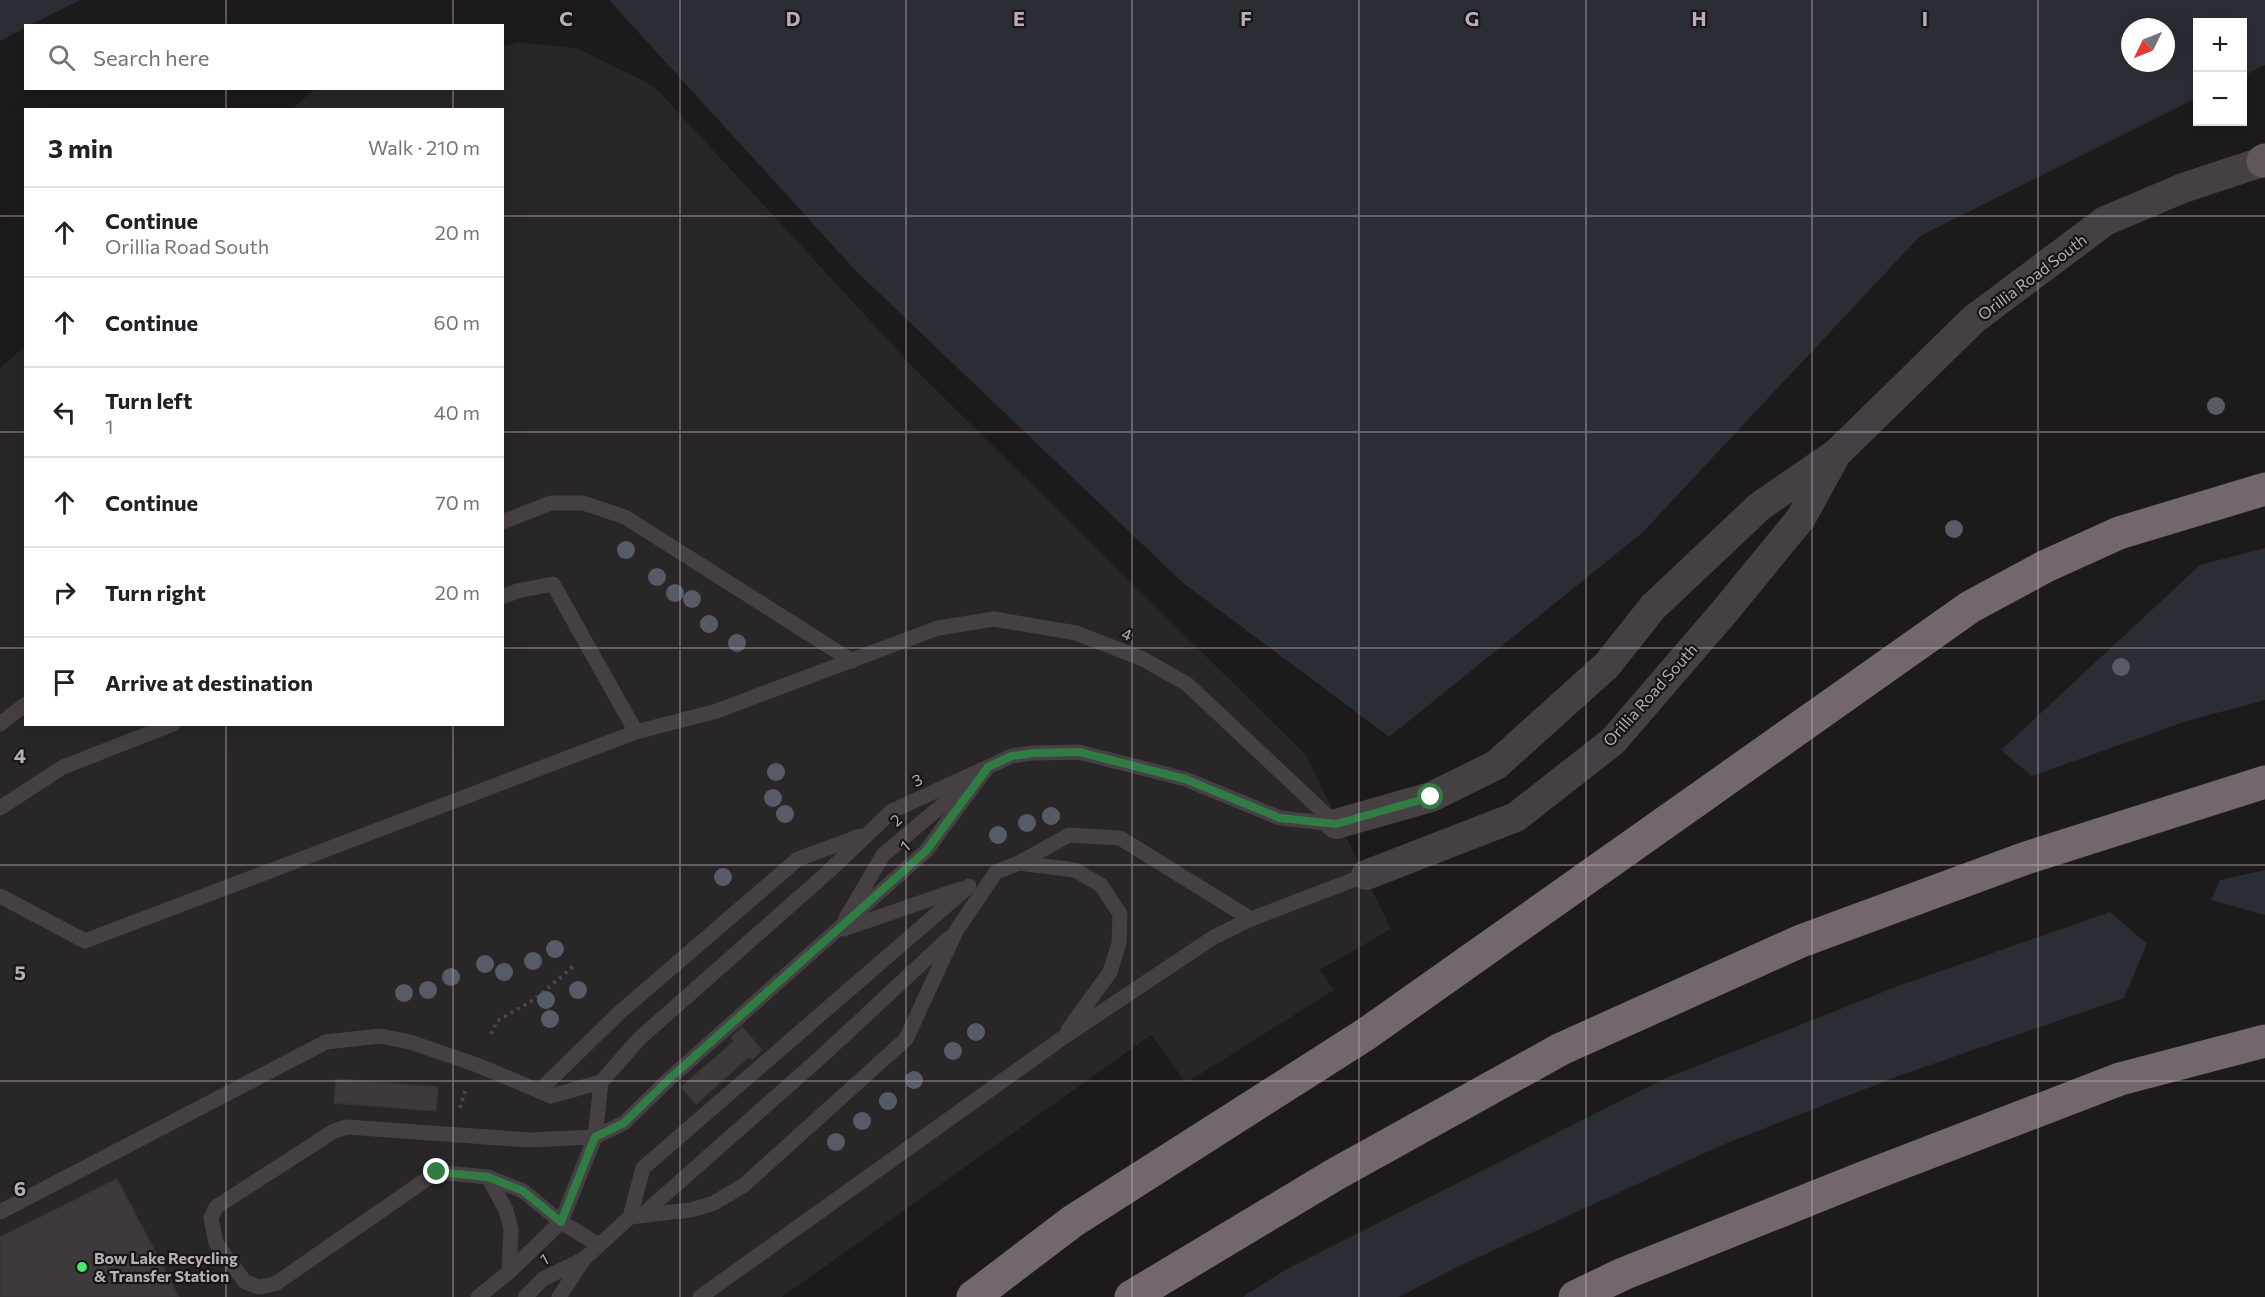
<!DOCTYPE html>
<html lang="en">
<head>
<meta charset="utf-8">
<style>
	:root { --surface:#fff; --page:#f2f2f2; --text:#202124; --muted:#757577; --line:#e0e0e0 }
	body { margin:0; font-family:Commissioner,sans-serif; background:var(--page); color:var(--text) }
	.controls { position:absolute; right:18px; top:18px; display:grid; overflow:hidden; border-radius:0px; box-shadow:0 6px 24px #0002 }
	.controls button { width:54px; height:54px; display:grid; place-items:center; padding:0; border:0; border-bottom:2px solid var(--line); background:var(--surface); color:var(--text); font:30px sans-serif }
	.compass { position:absolute; left:2121px; top:18px; width:54px; height:54px; border-radius:50%; background:var(--surface); box-shadow:0 6px 24px #0002; rotate:227deg }
	.stop { position:absolute; width:18px; height:18px; margin:-14px; border:4px solid #307c43; border-radius:50%; background:#fff }
	.stop.end { background:#307c43; border-color:#fff; box-shadow:0 2px 6px #0008 }
	.list { margin:0; padding:0; list-style:none }
	h2 { display:flex; justify-content:space-between; align-items:center; height:78px; margin:0; padding:0 24px; font-size:26px }
	h2 small { font-size:20px; font-weight:400; color:var(--muted) }
	.list li { display:grid; grid-template-columns:39px 1fr auto; gap:18px; align-items:center; box-sizing:border-box; height:90px; padding:0 24px; border-top:2px solid var(--line) }
	.list b { display:block; font-size:22px; white-space:nowrap }
	.list p { margin:0; font-size:20px; white-space:nowrap; color:var(--muted) }
	.list em { font-size:20px; font-style:normal; color:var(--muted) }
	.icon { flex:none; width:33px; height:33px; fill:none; stroke:currentColor; stroke-width:2; stroke-linecap:round; stroke-linejoin:round }
	.map { position:relative; flex:none; width:2265px; height:1297px; overflow:hidden }
	.search { position:absolute; background:var(--surface); box-shadow:0 6px 24px #0002; left:24px; top:24px; width:480px; height:66px; display:flex; align-items:center; gap:15px; box-sizing:border-box; padding:0 21px; border-radius:0px; color:var(--muted); font-size:22px }
	.panel { position:absolute; background:var(--surface); box-shadow:0 6px 24px #0002; left:24px; top:108px; width:480px; height:618px; border-radius:0px }
	.map>svg:first-child { display:block }
</style>
</head>
<body>
<div class="map">
<svg width="2265" height="1297" viewBox="0 0 2265 1297">
	<rect width="100%" height="100%" fill="#1c1a1b"/>
	<polygon fill="#292627" points="519,42 579,49 654,86 910,364 1306,755 1391,929 1320,970 1334,990 1186,1083 1151,1035 782,1297 0,1297 0,368 25,346 26,724 502,724 502,110 291,109 315,89 502,88 503,46"/>
	<g fill="#2a2d34" fill-rule="evenodd">
		<polygon points="0,0 80,0 30,25 26,26 25,28 0,41"/>
		<path d="M609 0H2265V65L2243 76 2242 22H2198L2197 98 1920 236 1642 533 1389 737 1183 583 856 271ZM2130 27H2166V63H2130Z"/>
		<polygon points="2265,548 2265,700 2187,721 2032,776 2001,750 2200,565"/>
		<polygon points="2265,870 2265,915 2211,900 2220,880"/>
		<polygon points="2110,912 2147,944 2124,998 1901,1075 1722,1145 1453,1269 1399,1297 1243,1297 1285,1270 1664,1079 1898,986"/>
	</g>
	<g fill="#3e3a3c" stroke="#383436" stroke-width="1.5">
		<polygon points="742,1027 762,1050 752,1060 749,1057 696,1104 681,1087 734,1041 731,1038"/>
		<polygon points="336,1079 438,1087 436,1111 334,1103"/>
		<polygon points="117,1179 179,1297 0,1297 0,1237"/>
	</g>
	<g fill="none" stroke-linecap="round" stroke-linejoin="round">
		<g stroke="#4d454b" stroke-width="4" stroke-dasharray="3 4.5" stroke-linecap="butt">
			<polyline points="491,1034 497,1021 535,999 576,964"/>
			<polyline points="460,1108 465,1091"/>
		</g>
		<g stroke="#464044" stroke-width="15">
			<polyline points="502,522 551,503 583,503 625,517 852,661"/>
			<polyline points="502,597 517,591 553,584 636,732"/>
			<polyline points="0,724 26,704"/>
			<polyline points="0,808 63,767 173,724"/>
			<polyline points="1019,863 1075,870 1101,885 1120,914 1119,943 1110,972 1068,1030"/>
			<polyline points="0,896 85,941 636,732 717,711 938,628 994,619 1076,633 1143,659 1187,684 1336,824"/>
			<polyline points="846,918 883,855 972,780"/>
			<polyline points="844,929 960,889"/>
			<polyline points="539,1091 619,1013 798,859 860,836"/>
			<polyline points="488,1177 506,1210 511,1229 509,1272"/>
			<polyline points="0,1212 326,1042 380,1036 410,1042 477,1065 551,1096 601,1082 640,1038 828,872 892,811 1012,756 1033,753 1079,752 1185,779 1280,818 1336,824"/>
			<polyline points="642,1215 821,1057 949,938"/>
			<polyline points="630,1217 643,1168 969,886"/>
			<polyline points="599,1245 561,1222 523,1191 488,1177 437,1172 275,1284 259,1287 245,1282 216,1243 211,1218 216,1207 334,1131 347,1127 529,1140 595,1137 624,1123 668,1080 926,851 986,769"/>
			<polyline points="478,1297 509,1272 561,1222 595,1137 601,1082"/>
			<polyline points="525,1297 543,1279 584,1259"/>
			<polyline points="559,1297 584,1259 630,1217 691,1210 714,1203 744,1185 906,1039 956,931 996,872 1019,863 1069,835 1120,838 1251,919"/>
			<polyline points="700,1297 1061,1039 1214,937 1251,919 1366,875"/>
		</g>
		<g stroke="#464044" stroke-width="30">
			<polyline points="1336,824 1431,797 1496,765 1607,665 1653,607 1760,506 1837,453 1974,319 2105,221 2183,188 2265,161"/>
			<polyline points="1366,875 1516,817 1613,741 1725,611 1801,518 1834,458"/>
		</g>
		<polyline stroke="#60575d" stroke-width="33" points="2263,161 2265,160"/>
		<g stroke="#72676f" stroke-width="33">
			<polyline points="973,1297 1073,1221 1366,1034 1970,607 2046,566 2119,533 2265,489"/>
			<polyline points="1131,1297 1334,1175 1561,1049 1801,941 2026,858 2265,782"/>
			<polyline points="1575,1297 1623,1274 1865,1177 2120,1079 2265,1041"/>
		</g>
	</g>
	<g fill="#565b67">
		<circle cx="2216" cy="406" r="9"/>
		<circle cx="1954" cy="529" r="9"/>
		<circle cx="626" cy="550" r="9"/>
		<circle cx="657" cy="577" r="9"/>
		<circle cx="675" cy="593" r="9"/>
		<circle cx="692" cy="599" r="9"/>
		<circle cx="709" cy="624" r="9"/>
		<circle cx="737" cy="643" r="9"/>
		<circle cx="2121" cy="667" r="9"/>
		<circle cx="776" cy="772" r="9"/>
		<circle cx="773" cy="798" r="9"/>
		<circle cx="785" cy="814" r="9"/>
		<circle cx="1051" cy="816" r="9"/>
		<circle cx="1027" cy="823" r="9"/>
		<circle cx="998" cy="835" r="9"/>
		<circle cx="723" cy="877" r="9"/>
		<circle cx="555" cy="949" r="9"/>
		<circle cx="533" cy="961" r="9"/>
		<circle cx="485" cy="964" r="9"/>
		<circle cx="504" cy="972" r="9"/>
		<circle cx="451" cy="977" r="9"/>
		<circle cx="428" cy="990" r="9"/>
		<circle cx="578" cy="990" r="9"/>
		<circle cx="404" cy="993" r="9"/>
		<circle cx="546" cy="1000" r="9"/>
		<circle cx="550" cy="1019" r="9"/>
		<circle cx="976" cy="1032" r="9"/>
		<circle cx="953" cy="1051" r="9"/>
		<circle cx="914" cy="1080" r="9"/>
		<circle cx="888" cy="1101" r="9"/>
		<circle cx="862" cy="1121" r="9"/>
		<circle cx="836" cy="1142" r="9"/>
	</g>
	<g fill="none" stroke-linecap="round" stroke-linejoin="round">
		<polyline stroke="#307c43" stroke-width="8" points="437,1172 488,1177 523,1191 561,1222 595,1137 624,1123 668,1080 926,851 988,767 1012,756 1034,753 1079,752 1185,779 1280,818 1336,824 1431,797"/>
	</g>
	<path fill="none" stroke="#bbadb7" stroke-width="1.5" stroke-opacity="0.55" d="M226 0V26M453 0V26M680 0V1297M906 0V1297M1132 0V1297M1359 0V1297M1586 0V1297M1812 0V1297M2038 0V1297M226 88V110M453 88V110M0 216H26M502 216H2265M0 432H26M502 432H2265M0 648H26M502 648H2265M226 724V1297M453 724V1297M0 865H2265M0 1081H2265"/>
	<circle fill="#43eb68" stroke="#171516" stroke-width="2" cx="82" cy="1267" r="6"/>
	<g text-anchor="middle" stroke-width="4.5" stroke-linejoin="round" paint-order="stroke">
		<g font-size="16" fill="#bbadb7" stroke="#171516">
			<text transform="translate(2032 277) rotate(-37)" y="6">Orillia Road South</text>
			<text transform="translate(1127 634) rotate(21)" y="6">4</text>
			<text transform="translate(1650 695) rotate(-48)" y="6">Orillia Road South</text>
			<text transform="translate(917 780) rotate(-25)" y="6">3</text>
			<text transform="translate(896 820) rotate(-41)" y="6">2</text>
			<text transform="translate(905 846) rotate(-41)" y="6">1</text>
			<text transform="translate(544 1259) rotate(-27)" y="6">1</text>
		</g>
		<g font-size="16" font-weight="bold" fill="#bbadb7" stroke="#171516" text-anchor="start">
			<text x="94" y="1264">Bow Lake Recycling<tspan x="94" dy="18">&amp; Transfer Station</tspan></text>
		</g>
	</g>
	<g font-size="20" text-anchor="middle" font-weight="bold" fill="#bbadb7" stroke="#171516" stroke-width="4.5" stroke-linejoin="round" paint-order="stroke">
		<text x="566" y="26">C</text>
		<text x="793" y="26">D</text>
		<text x="1019" y="26">E</text>
		<text x="1246" y="26">F</text>
		<text x="1472" y="26">G</text>
		<text x="1699" y="26">H</text>
		<text x="1925" y="26">I</text>
		<text x="20" y="763">4</text>
		<text x="20" y="980">5</text>
		<text x="20" y="1196">6</text>
	</g>
</svg>
<div class="controls">
<button>+</button>
<button>−</button>
</div>
<svg class="compass" viewBox="-18 -18 36 36"><path d="M0-13l5 13h-10z" fill="#e53935"/><path d="M0 13l5-13h-10z" fill="#757577"/></svg>
<div class="stop" style="left:1431px;top:797px"></div>
<div class="stop end" style="left:437px;top:1172px"></div>
<div class="search"><svg class="icon" aria-label="search" viewBox="0 0 24 24"><circle cx="10" cy="10" r="6"/><path d="M15 15l6 6"/></svg>Search here</div>
<section class="panel">
<h2>3 min<small>Walk · 210 m</small></h2>
<ul class="list">
<li><svg class="icon" aria-label="ahead" viewBox="0 0 24 24"><path d="M12 20V5M6 11l6-6 6 6"/></svg><div><b>Continue</b><p>Orillia Road South</p></div><em>20 m</em></li>
<li><svg class="icon" aria-label="ahead" viewBox="0 0 24 24"><path d="M12 20V5M6 11l6-6 6 6"/></svg><div><b>Continue</b></div><em>60 m</em></li>
<li><svg class="icon" aria-label="left" viewBox="0 0 24 24"><path d="M17 20v-9H6M10 6l-5 5 5 5"/></svg><div><b>Turn left</b><p>1</p></div><em>40 m</em></li>
<li><svg class="icon" aria-label="ahead" viewBox="0 0 24 24"><path d="M12 20V5M6 11l6-6 6 6"/></svg><div><b>Continue</b></div><em>70 m</em></li>
<li><svg class="icon" aria-label="right" viewBox="0 0 24 24"><path d="M7 20v-9h11M14 6l5 5-5 5"/></svg><div><b>Turn right</b></div><em>20 m</em></li>
<li><svg class="icon" aria-label="arrive" viewBox="0 0 24 24"><path d="M6 21V4h12l-3 4 3 4H6"/></svg><div><b>Arrive at destination</b></div></li>
</ul>
</section>
</div>
</body>
</html>
